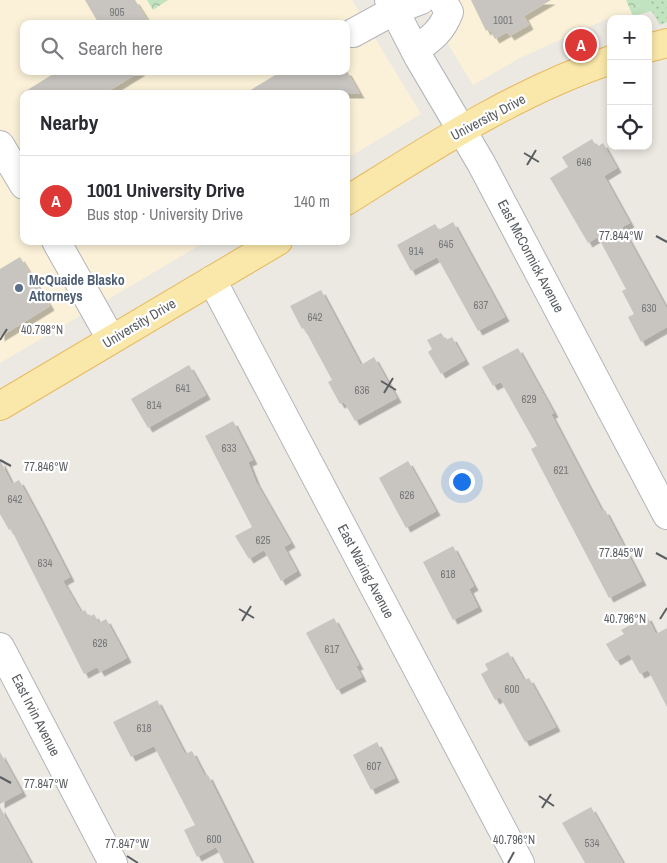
<!DOCTYPE html>
<html lang="en">
<head>
<meta charset="utf-8">
<style>
	:root { --surface:#fff; --page:#f2f2f3; --text:#2b2b33; --muted:#7c7c81; --line:#e1e1e2; --accent:#de3836 }
	body { margin:0; font-family:"Archivo Narrow",sans-serif; background:var(--page); color:var(--text) }
	.controls { position:absolute; right:15px; top:15px; display:grid; overflow:hidden; border-radius:10px; box-shadow:0 2px 8px #0003 }
	.controls button { width:45px; height:45px; display:grid; place-items:center; padding:0; border:0; border-bottom:1px solid var(--line); background:var(--surface); color:var(--text); font:25px sans-serif }
	.you { position:absolute; left:461px; top:481px; width:18px; height:18px; margin:-12px; border:4px solid #fff; border-radius:50%; background:#1a73e8; box-shadow:0 0 0 8px #1a73e833 }
	.badge { display:grid; place-items:center; width:32px; height:32px; border-radius:50%; background:var(--accent); color:#fff; font-size:16px; font-weight:700 }
	.pin { position:absolute; translate:-50% -50%; border:2px solid #fff; box-shadow:0 1px 5px #0006 }
	.list { margin:0; padding:0; list-style:none }
	h2 { display:flex; justify-content:space-between; align-items:center; height:65px; margin:0; padding:0 20px; font-size:21px }
	h2 small { font-size:16px; font-weight:400; color:var(--muted) }
	.list li { display:grid; grid-template-columns:32px 1fr auto; gap:15px; align-items:center; box-sizing:border-box; height:90px; padding:0 20px; border-top:1px solid var(--line) }
	.list b { display:block; font-size:19px; white-space:nowrap }
	.list p { margin:0; font-size:16px; white-space:nowrap; color:var(--muted) }
	.list em { font-size:16px; font-style:normal; color:var(--muted) }
	.icon { flex:none; width:28px; height:28px; fill:none; stroke:currentColor; stroke-width:2; stroke-linecap:round; stroke-linejoin:round }
	.map { position:relative; flex:none; width:667px; height:863px; overflow:hidden }
	.search { position:absolute; background:var(--surface); box-shadow:0 2px 8px #0003; left:20px; top:20px; width:330px; height:55px; display:flex; align-items:center; gap:12px; box-sizing:border-box; padding:0 18px; border-radius:10px; color:var(--muted); font-size:19px }
	.panel { position:absolute; background:var(--surface); box-shadow:0 2px 8px #0003; left:20px; top:90px; width:330px; height:155px; border-radius:10px }
	.map>svg:first-child { display:block }
</style>
</head>
<body>
<div class="map">
<svg width="667" height="863" viewBox="0 0 667 863">
	<defs>
		<pattern id="forest-crowns" width="20" height="18" patternUnits="userSpaceOnUse" patternTransform="scale(1.25)"><rect width="20" height="18" fill="#c2e3c0"/><path d="M2 6a3 3 0 1 1 6 0M12 15a3 3 0 1 1 6 0" fill="none" stroke="#a1bb9f"/></pattern>
		<pattern id="park-dots" width="8" height="8" patternUnits="userSpaceOnUse" patternTransform="scale(1.25)"><rect width="8" height="8" fill="#c2e3c0"/><path d="M2 2h.1M6 6h.1" fill="none" stroke="#a1bb9f" stroke-width="1.8" stroke-linecap="round"/></pattern>
		<filter id="shadow"><feDropShadow dx="4.5" dy="4.5" stdDeviation="0" flood-color="#0004"/></filter>
	</defs>
	<rect width="100%" height="100%" fill="#ece9e2"/>
	<g fill="#fbf1d8" fill-rule="evenodd">
		<path d="M0 0H147L153 9 168 0H352L421 114 346 159V94H24V241H207L0 363ZM24 24H346V71H24Z"/>
		<polygon points="421,0 626,0 633,16 609,18 520,58 473,85"/>
	</g>
	<polygon fill="#c2e3c0" points="644,0 665,0 667,7 633,16 637,7"/>
	<g fill="url(#forest-crowns)">
		<polygon points="147,0 168,0 153,10"/>
		<polygon points="626,0 644,0 637,7 633,16"/>
	</g>
	<polygon fill="url(#park-dots)" points="645,0 667,0 667,22 660,25"/>
	<g fill="#c8c4c0" filter="url(#shadow)">
		<polygon points="85,0 135,0 150,24 99,24"/>
		<polygon points="471,0 551,0 524,16 529,25 510,36 507,32 495,39 489,29 486,31"/>
		<polygon points="58,71 141,71 104,94 21,94"/>
		<polygon points="282,71 347,71 360,94 244,94"/>
		<polygon points="592,139 597,147 603,143 617,168 604,176 630,223 622,227 667,309 667,327 641,342 628,317 634,314 622,291 626,289 598,237 588,243 550,178 568,167 562,157"/>
		<polygon points="453,222 505,317 478,331 437,257 411,271 397,245 435,224 439,230"/>
		<polygon points="20,257 50,306 0,337 0,269"/>
		<polygon points="321,290 361,365 374,357 397,398 355,421 344,402 340,404 328,382 332,380 304,328 302,329 290,306"/>
		<polygon points="441,333 446,340 452,337 465,360 441,374 428,352 432,349 427,340"/>
		<polygon points="518,348 554,413 551,414 602,511 605,510 642,581 609,598 531,449 537,446 501,382 493,386 482,367"/>
		<polygon points="189,365 206,395 148,428 131,399"/>
		<polygon points="233,421 253,460 248,462 256,482 291,543 284,547 297,571 281,581 264,550 249,559 235,536 252,527 205,436"/>
		<polygon points="0,460 12,484 19,480 38,515 70,577 63,581 81,612 85,610 89,617 94,614 99,623 106,619 127,658 100,672 97,667 84,674 11,529 9,530 0,514"/>
		<polygon points="408,461 436,511 406,528 379,478"/>
		<polygon points="453,546 474,586 469,589 478,607 453,620 423,562"/>
		<polygon points="647,616 656,634 667,628 667,707 648,670 640,674 629,654 616,661 606,644 624,634 621,630"/>
		<polygon points="334,618 359,665 356,666 362,677 337,690 306,633"/>
		<polygon points="508,652 524,680 529,678 556,727 525,742 500,697 495,700 481,674 488,670 485,664"/>
		<polygon points="157,700 185,754 192,751 205,776 208,775 252,863 224,863 216,847 197,857 184,830 195,825 154,746 131,757 113,722"/>
		<polygon points="377,742 395,778 371,790 353,755"/>
		<polygon points="0,752 22,792 0,804"/>
		<polygon points="0,807 31,863 0,863"/>
		<polygon points="591,807 623,863 585,863 562,823"/>
	</g>
	<g fill="none" stroke-linecap="round" stroke-linejoin="round">
		<defs>
			<g id="minor">
				<polyline points="389,0 419,58 481,163 667,515"/>
				<polyline points="353,33 395,10 421,0"/>
				<path d="M415 50C431 39 442 31 449 12L442 0"/>
				<polyline points="0,145 24,185"/>
				<polyline points="56,241 111,339"/>
				<polyline points="212,280 520,863"/>
				<polyline points="0,647 113,863"/>
			</g>
			<g id="major">
				<polyline points="648,48 667,43"/>
				<path d="M346 201C431 148 515 92 611 60"/>
				<polyline points="0,406 278,241"/>
			</g>
		</defs>
		<use href="#minor" stroke="#b3b5b9" stroke-width="30"/>
		<use href="#major" stroke="#e8b95f" stroke-width="30"/>
		<use href="#minor" stroke="#fff" stroke-width="28"/>
		<use href="#major" stroke="#fae8aa" stroke-width="28"/>
	</g>
	<path fill="none" stroke="#5a5e62" stroke-width="2" d="M524 153 539 162M527 165 536 150M656 236 667 242M0 340 7 329M381 381 396 390M384 393 393 378M0 460 11 466M656 553 667 559M239 609 254 618M660 619 667 608M242 621 251 606M0 777 11 783M539 796 554 806M542 808 551 794M127 856 138 863M508 863 514 852"/>
	<circle fill="#5c6f8a" stroke="#fff" stroke-width="2" cx="19" cy="288" r="5"/>
	<g text-anchor="middle" stroke-width="4.5" stroke-linejoin="round" paint-order="stroke">
		<g font-size="11" fill="#76787a">
			<text x="117" y="16">905</text>
			<text x="503" y="24">1001</text>
			<text x="584" y="166">646</text>
			<text x="446" y="248">645</text>
			<text x="416" y="255">914</text>
			<text x="481" y="309">637</text>
			<text x="649" y="312">630</text>
			<text x="315" y="321">642</text>
			<text x="183" y="392">641</text>
			<text x="362" y="394">636</text>
			<text x="529" y="403">629</text>
			<text x="154" y="409">814</text>
			<text x="229" y="452">633</text>
			<text x="561" y="474">621</text>
			<text x="407" y="499">626</text>
			<text x="15" y="503">642</text>
			<text x="263" y="544">625</text>
			<text x="45" y="567">634</text>
			<text x="448" y="578">618</text>
			<text x="100" y="647">626</text>
			<text x="332" y="653">617</text>
			<text x="512" y="693">600</text>
			<text x="144" y="732">618</text>
			<text x="374" y="770">607</text>
			<text x="214" y="843">600</text>
			<text x="592" y="847">534</text>
		</g>
		<g font-size="14" fill="#5a5e62" stroke="#fff">
			<text transform="translate(488 117) rotate(-28)" y="5">University Drive</text>
			<text transform="translate(531 256) rotate(62)" y="5">East McCormick Avenue</text>
			<text transform="translate(139 323) rotate(-31)" y="5">University Drive</text>
			<text transform="translate(366 571) rotate(62)" y="5">East Waring Avenue</text>
			<text transform="translate(36 715) rotate(63)" y="5">East Irvin Avenue</text>
		</g>
		<g font-size="14" font-weight="bold" fill="#4e5e75" stroke="#fff" text-anchor="start">
			<text x="29" y="285">McQuaide Blasko<tspan x="29" dy="16">Attorneys</tspan></text>
		</g>
	</g>
	<g font-size="12" text-anchor="middle" fill="#5a5e62" stroke="#fff" stroke-width="4.5" stroke-linejoin="round" paint-order="stroke">
		<text x="621" y="240">77.844°W</text>
		<text x="42" y="334">40.798°N</text>
		<text x="46" y="471">77.846°W</text>
		<text x="621" y="557">77.845°W</text>
		<text x="625" y="623">40.796°N</text>
		<text x="46" y="788">77.847°W</text>
		<text x="514" y="844">40.796°N</text>
		<text x="127" y="848">77.847°W</text>
	</g>
</svg>
<div class="controls">
<button>+</button>
<button>−</button>
<button><svg class="icon" aria-label="locate" viewBox="0 0 24 24"><circle cx="12" cy="12" r="6"/><path d="M12 2v4M12 18v4M2 12h4M18 12h4"/></svg></button>
</div>
<div class="you"></div>
<div class="pin badge" style="left:581px;top:45px">A</div>
<div class="search"><svg class="icon" aria-label="search" viewBox="0 0 24 24"><circle cx="10" cy="10" r="6"/><path d="M15 15l6 6"/></svg>Search here</div>
<section class="panel">
<h2>Nearby<small></small></h2>
<ul class="list">
<li><span class="badge">A</span><div><b>1001 University Drive</b><p>Bus stop · University Drive</p></div><em>140 m</em></li>
</ul>
</section>
</div>
</body>
</html>
